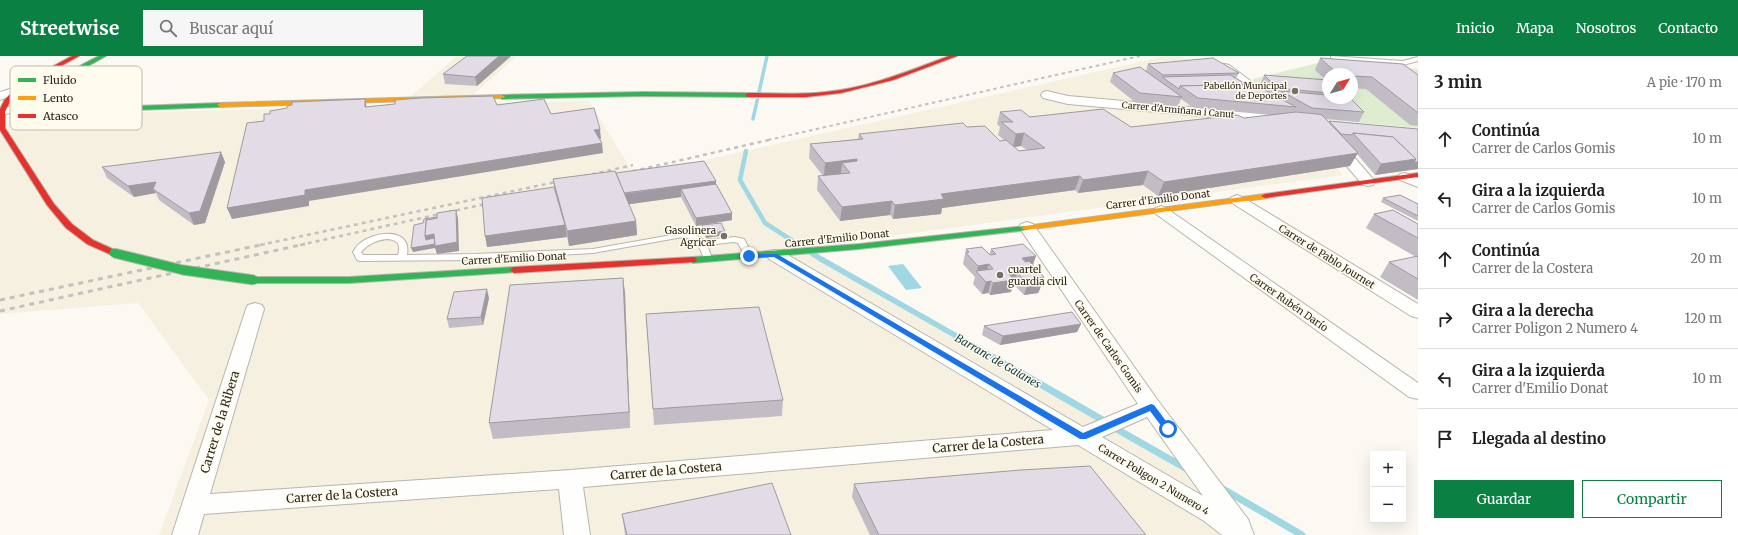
<!DOCTYPE html>
<html lang="es">
<head>
<meta charset="utf-8">
<style>
	:root { --surface:#fff; --page:#f6f6f6; --text:#222; --muted:#767676; --line:#e0e0e0; --accent:#0b8043 }
	body { margin:0; font-family:Merriweather,serif; background:var(--page); color:var(--text) }
	.controls { position:absolute; right:12px; bottom:12px; display:grid; overflow:hidden; border-radius:0px; box-shadow:0 4px 16px #0002 }
	.controls button { width:36px; height:36px; display:grid; place-items:center; padding:0; border:0; border-bottom:1px solid var(--line); background:var(--surface); color:var(--text); font:20px sans-serif }
	.compass { position:absolute; left:1322px; top:12px; width:36px; height:36px; border-radius:50%; background:var(--surface); box-shadow:0 4px 16px #0002; rotate:53deg }
	.stop { position:absolute; width:12px; height:12px; margin:-9px; border:3px solid #1a73e8; border-radius:50%; background:#fff }
	.stop.end { background:#1a73e8; border-color:#fff; box-shadow:0 1px 4px #0008 }
	.list { margin:0; padding:0; list-style:none }
	h2 { display:flex; justify-content:space-between; align-items:center; height:52px; margin:0; padding:0 16px; font-size:17px }
	h2 small { font-size:13px; font-weight:400; color:var(--muted) }
	.list li { display:grid; grid-template-columns:26px 1fr auto; gap:12px; align-items:center; box-sizing:border-box; height:60px; padding:0 16px; border-top:1px solid var(--line) }
	.list b { display:block; font-size:15px; white-space:nowrap }
	.list p { margin:0; font-size:13px; white-space:nowrap; color:var(--muted) }
	.list em { font-size:13px; font-style:normal; color:var(--muted) }
	.actions { display:flex; gap:8px; padding:12px 16px }
	.actions a { flex:1; padding:9px 0; border:1px solid var(--accent); border-radius:0px; text-align:center; font-size:14px; color:var(--accent) }
	.actions .main { background:var(--accent); color:#fff }
	.icon { flex:none; width:22px; height:22px; fill:none; stroke:currentColor; stroke-width:2; stroke-linecap:round; stroke-linejoin:round }
	.map { position:relative; flex:none; width:1418px; height:479px; overflow:hidden }
	header { display:flex; align-items:center; gap:24px; box-sizing:border-box; height:56px; padding:0 20px; background:var(--accent); color:#fff }
	header strong { font-size:19px }
	nav { display:flex; gap:22px; margin-inline-start:auto; font-size:14px }
	.search { width:280px; height:36px; background:var(--page); display:flex; align-items:center; gap:10px; box-sizing:border-box; padding:0 14px; border-radius:0px; color:var(--muted); font-size:15px }
	main { display:flex }
	aside { flex:1; background:var(--surface) }
	.map>svg:first-child { display:block }
</style>
</head>
<body>
<header>
<strong>Streetwise</strong>
<div class="search"><svg class="icon" aria-label="search" viewBox="0 0 24 24"><circle cx="10" cy="10" r="6"/><path d="M15 15l6 6"/></svg>Buscar aquí</div>
<nav><a>Inicio</a><a>Mapa</a><a>Nosotros</a><a>Contacto</a></nav>
</header>
<main>
<div class="map">
<svg width="1418" height="479" viewBox="0 0 1418 479">
	<rect width="100%" height="100%" fill="#fbf9f2"/>
	<g fill="#f6f0e1">
		<polygon points="457,0 517,0 473,39 411,40"/>
		<polygon points="1166,0 1181,0 1205,11 1291,61 1343,119 800,192 1193,420 1233,479 159,479 209,344 138,247 0,258 0,71 42,59 589,45 635,120"/>
	</g>
	<path fill="#deecd0" fill-rule="evenodd" d="M1322 6 1418 13V72L1307 62 1277 45 1255 28 1253 23ZM1328 18H1352V42H1328Z"/>
	<polygon fill="#9fd8e3" points="903,208 922,232 906,234 888,210"/>
	<g fill="none" stroke-linecap="round" stroke-linejoin="round">
		<polyline stroke="#9fd8e3" stroke-width="3.5" points="753,63 767,0"/>
		<polyline stroke="#9fd8e3" stroke-width="4.5" points="746,95 740,124 765,167 799,189"/>
		<polyline stroke="#9fd8e3" stroke-width="5.5" points="797,188 821,203 1023,318"/>
		<g stroke="#9fd8e3" stroke-width="7">
			<polyline points="1021,317 1106,366"/>
			<polyline points="1113,371 1187,413"/>
			<polyline points="1223,433 1302,479"/>
		</g>
		<defs>
			<g id="lane">
				<polygon points="1331,0 1403,5 1418,1 1418,5 1403,9 1333,3 1331,2"/>
				<path d="M683 177 696 179 704 184 735 181 744 183 753 200 752 202H746L738 187 734 186 707 189 712 202 708 205 705 204C698 191 700 184 683 181L593 197 475 204 360 205 357 204 353 196C355 194 356 190 359 188 373 175 412 170 407 199L475 198 593 193ZM387 183C398 184 401 188 398 199H363L361 196C368 188 377 184 387 183Z"/>
			</g>
			<g id="street">
				<polygon points="1225,8 1229,9 1271,40 1273,43 1271,46 1263,46 1221,13 1220,11 1221,9"/>
				<polygon points="16,31 20,33 22,35 20,37 0,44 0,36"/>
				<polygon points="1047,35 1068,40 1279,59 1283,60 1285,63 1283,66 1279,67 1068,48 1043,42 1041,39 1043,36"/>
				<polygon points="48,42 52,43 54,46 52,49 0,59 0,53"/>
				<polygon points="1336,85 1341,86 1373,123 1375,126 1373,129 1368,130 1363,129 1331,92 1329,89 1331,86"/>
				<polygon points="1405,117 1418,122 1418,131 1400,124 1398,121 1400,118"/>
				<polygon points="1237,139 1242,141 1418,248 1418,262 1411,260 1232,147 1229,144 1232,141"/>
				<polygon points="1161,150 1166,152 1418,327 1418,343 1409,341 1156,158 1153,155 1156,152"/>
				<path d="M1027 166 1033 168 1159 346 1248 463 1254 479H1222L1204 465 1078 389 583 431 590 479H564L559 433 204 458 198 479H172L246 253 248 249 255 247 262 249 264 253 210 438 570 414 1053 374 769 203 767 199 769 195 775 194 781 195 1083 371 1138 348 1019 171 1021 168ZM1147 361 1203 440 1102 381Z"/>
			</g>
			<g id="fast">
				<path d="M99 0H106L72 19 58 30 48 42 62 50 80 52 220 47 223 49 220 51 80 56 59 53 42 44 41 43C56 23 76 11 99 0Z"/>
				<polygon points="642,36 748,37 751,39 748,41 642,40 502,43 499,41 502,39"/>
				<polygon points="1025,170 1029,172 1028,174 859,193 693,207 689,204 693,201 859,188"/>
				<polygon points="514,211 517,212 518,214 517,216 349,227 254,227 250,224 254,221 349,221"/>
			</g>
			<g id="slow">
				<polygon points="502,39 505,41 504,42 220,51 217,49 220,47"/>
				<polygon points="1265,138 1268,138 1268,142 1025,174 1021,172 1025,170"/>
			</g>
			<g id="jam">
				<polygon points="72,0 79,0 39,22 18,36 10,45 5,56 5,72 54,148 72,168 93,184 117,195 118,197 117,199 114,200 87,188 66,172 47,149 0,74 0,53 5,43 14,34 35,20"/>
				<path d="M949 0H957L893 24 841 37 806 41H748L745 39 748 37C774 37 800 39 825 36 868 32 909 15 949 0Z"/>
				<polygon points="1418,117 1418,121 1265,142 1261,140 1265,138"/>
				<polygon points="693,201 696,202 697,204 696,206 514,217 510,214 514,211"/>
			</g>
		</defs>
		<use href="#lane" stroke="#b8b5ac" stroke-width="2"/>
		<use href="#street" stroke="#b8b5ac" stroke-width="2"/>
		<use href="#fast" stroke="#b8b5ac" stroke-width="2"/>
		<use href="#slow" stroke="#b8b5ac" stroke-width="2"/>
		<use href="#jam" stroke="#b8b5ac" stroke-width="2"/>
		<use href="#lane" fill="#fefefd" fill-rule="evenodd"/>
		<use href="#street" fill="#fefefd" fill-rule="evenodd"/>
		<use href="#fast" fill="#30b455" fill-rule="evenodd"/>
		<use href="#slow" fill="#ff9f0a" fill-rule="evenodd"/>
		<use href="#jam" fill="#e5322d" fill-rule="evenodd"/>
		<polyline stroke="#c2c1be" stroke-width="2" stroke-dasharray="3.5 3.5" stroke-linecap="butt" points="768,84 1140,0"/>
		<g stroke="#c2c1be" stroke-width="2.5" stroke-dasharray="4 4" stroke-linecap="butt">
			<polyline points="625,117 773,83"/>
			<polyline points="584,120 633,109"/>
			<polyline points="260,189 565,124"/>
			<polyline points="300,189 494,146"/>
		</g>
		<g stroke="#c2c1be" stroke-width="3" stroke-dasharray="5 5" stroke-linecap="butt">
			<polyline points="0,244 265,188"/>
			<polyline points="0,255 305,188"/>
		</g>
		<defs>
			<polyline id="fast-bridge" points="114,197 183,214 254,224"/>
		</defs>
		<use href="#fast-bridge" stroke="#b8b5ac" stroke-width="11" stroke-linecap="butt"/>
		<use href="#fast-bridge" stroke="#30b455" stroke-width="9"/>
	</g>
	<g fill="#c2bdc5" fill-rule="evenodd">
		<polygon points="511,0 477,30 445,28 443,18"/>
		<path d="M1320 2 1418 19V70L1410 69 1366 33 1352 32V18H1328V42L1364 56 1359 66 1326 63 1329 66V65L1418 73V113L1375 119 1357 98 1350 110 1158 140 1143 129 1078 137 1075 134 942 152 941 158 893 163 890 159 840 165 817 134 818 120H823L809 102 810 88 858 83 859 78 967 71 1000 85 1004 84 998 79 1000 71 997 68 1000 56 1030 61 1131 71 1244 62 1271 59 1194 52 1181 43 1178 51 1136 47 1110 26 1113 17 1146 15 1148 8 1239 17 1236 22 1246 28 1265 34 1260 29 1264 19 1326 24 1315 14ZM1021 90 1027 94 1019 95 1014 91Z"/>
		<polygon points="225,106 205,167 194,169 159,144 156,137 134,141 107,122 102,111"/>
		<polygon points="616,117 716,125 716,128 732,157 732,164 696,170 681,141 629,148 636,165 637,179 569,190 567,181 487,191 554,131 553,123"/>
		<polygon points="1383,142 1418,148 1418,165 1381,146"/>
		<polygon points="1374,158 1418,168 1418,244 1380,221 1389,206 1416,201 1366,172"/>
		<polygon points="702,169 725,179 706,182 702,173"/>
		<polygon points="966,193 989,199 991,193 1033,209 1040,233 1038,237 1024,239 1014,229 1013,229 1011,236 990,239 988,237 982,238 973,228 975,221 963,208"/>
		<polygon points="623,222 625,237 630,372 493,383 489,367"/>
		<polygon points="489,242 483,269 449,272 447,263"/>
		<polygon points="646,258 783,344 782,360 654,369"/>
		<polygon points="1081,268 1077,276 1000,289 982,279 984,270"/>
		<polygon points="854,428 1146,479 870,479 852,441"/>
		<polygon points="622,458 791,479 625,479"/>
	</g>
	<g fill="#9e9aa0">
		<polygon points="499,0 511,0 477,30 475,21"/>
		<polygon points="365,43 367,53 365,51"/>
		<polygon points="600,73 601,83 595,84 594,74"/>
		<polygon points="1024,77 1021,90 1013,91 1016,78"/>
		<polygon points="602,87 603,97 309,145 309,150 232,163 227,152 305,134"/>
		<polygon points="221,96 225,106 205,167 194,169 189,157"/>
		<polygon points="1358,97 1350,110 1158,140 1164,126"/>
		<polygon points="857,103 855,117 850,117 842,107 841,118 824,120 825,107"/>
		<polygon points="1416,103 1410,114 1375,119 1381,108"/>
		<polygon points="1414,106 1418,106 1418,113 1410,114"/>
		<polygon points="1148,115 1143,129 1078,137 1083,124"/>
		<polygon points="1080,120 1075,134 942,152 941,158 893,163 895,149 941,138"/>
		<polygon points="716,125 716,136 681,133 681,141 624,149 623,138"/>
		<polygon points="156,126 153,133 156,137 134,141 128,130"/>
		<polygon points="892,145 890,159 840,165 842,151"/>
		<polygon points="456,154 458,162 459,195 437,198 435,192 413,196 411,192 427,188 425,180"/>
		<polygon points="732,157 732,164 696,170 696,162"/>
		<polygon points="636,165 637,179 569,190 567,175"/>
		<polygon points="565,169 567,181 487,191 485,180"/>
		<polygon points="725,175 725,179 706,182 706,178"/>
		<polygon points="1036,200 1032,212 1022,202"/>
		<polygon points="989,208 985,220 977,216 978,210"/>
		<polygon points="1017,217 1014,229 1013,229 1011,236 990,239 993,227 1009,218"/>
		<polygon points="1044,221 1040,233 1038,237 1024,239 1028,227 1039,222"/>
		<polygon points="623,222 625,237 630,372 629,356"/>
		<polygon points="991,225 988,237 982,238 986,226"/>
		<polygon points="487,233 489,242 483,269 481,261"/>
		<polygon points="1081,268 1077,276 1000,289 1003,280"/>
	</g>
	<g fill="#e1dce5" stroke="#9e9aa0">
		<polygon points="467,0 499,0 475,21 443,18"/>
		<polygon points="1213,2 1239,17 1163,19 1148,8"/>
		<polygon points="1320,2 1403,8 1418,19 1418,57 1417,56 1372,21 1352,20 1352,18 1338,18"/>
		<polygon points="1140,11 1182,41 1140,37 1113,17"/>
		<polygon points="1230,19 1246,28 1180,30 1179,33 1162,21"/>
		<polygon points="1264,19 1328,24 1328,37 1277,32"/>
		<polygon points="1253,28 1296,51 1198,42 1180,30"/>
		<polygon points="1281,35 1328,39 1328,42 1350,42 1364,56 1312,52"/>
		<polygon points="493,40 497,49 544,43 551,58 594,52 600,73 594,74 602,87 305,134 305,139 227,152 247,67 264,65 264,58 270,58 270,55 287,52 287,50 292,49 292,46 365,43 365,51 395,48 395,44 420,42"/>
		<polygon points="1103,53 1131,71 1237,59 1244,62 1296,56 1317,58 1322,59 1358,97 1164,126 1148,115 1083,124 1080,120 941,138 944,143 895,149 892,145 842,151 818,120 850,117 842,107 857,105 857,103 825,107 810,88 863,83 859,78 963,67 967,71 985,70 1000,85 1006,84 1019,95 1045,92 1024,77 1016,78 1001,66 1013,66 1000,56 1021,54 1030,61"/>
		<polygon points="1329,65 1418,73 1418,106 1414,106 1416,103 1393,81 1353,77 1352,79 1341,78"/>
		<polygon points="1353,77 1393,81 1416,103 1381,108"/>
		<polygon points="221,96 200,155 189,157 153,133 156,126 128,130 102,111"/>
		<polygon points="704,105 716,125 624,137 616,117"/>
		<polygon points="615,115 636,165 567,175 553,123"/>
		<polygon points="716,128 732,157 696,162 681,133"/>
		<polygon points="554,131 565,169 485,180 482,142"/>
		<polygon points="1400,139 1418,148 1418,160 1383,142"/>
		<polygon points="456,154 457,186 435,190 434,178 425,180 426,164 437,162 437,157"/>
		<polygon points="1393,154 1418,168 1418,182 1374,158"/>
		<polygon points="437,161 437,162 426,164 425,180 426,184 434,182 435,188 411,192 414,169 423,167 424,163"/>
		<polygon points="721,167 725,175 706,178 702,169"/>
		<polygon points="1023,188 1036,200 1022,202 1025,206 1029,205 1044,221 1039,222 1042,225 1028,227 1017,217 1009,218 1014,224 993,227 991,225 986,226 976,215 993,213 989,208 978,210 966,197 969,196 966,193 982,191 990,199 996,198 991,193"/>
		<polygon points="1418,200 1418,223 1389,206"/>
		<polygon points="623,222 629,356 489,367 510,229"/>
		<polygon points="487,233 481,261 447,263 454,236"/>
		<polygon points="759,251 783,344 653,353 646,258"/>
		<polygon points="1072,256 1081,268 1003,280 984,270"/>
		<polygon points="1090,410 1146,479 879,479 854,428 1021,414"/>
		<polygon points="772,427 791,479 627,479 622,458"/>
	</g>
	<polygon fill="#1a73e8" points="777,198 1083,377 1151,348 1154,349 1172,373 1171,375 1165,375 1150,355 1086,383 1080,383 774,201 749,202 746,200 749,198"/>
	<g fill="#747066" stroke="#fffcee" stroke-width="1.5">
		<circle cx="1295" cy="35" r="4"/>
		<circle cx="724" cy="180" r="4"/>
		<circle cx="1000" cy="219" r="4"/>
	</g>
	<g text-anchor="middle" stroke-width="3" stroke-linejoin="round" paint-order="stroke">
		<g font-size="9" fill="#2b271b" stroke="#fffcee" text-anchor="end">
			<text x="1287" y="33">Pabellón Municipal<tspan x="1287" dy="10">de Deportes</tspan></text>
		</g>
		<g font-size="9" fill="#2b271b" stroke="#fffcee">
			<text transform="translate(1178 54) rotate(5)" y="3">Carrer d'Armiñana i Canut</text>
		</g>
		<g font-size="10" fill="#2b271b" stroke="#fffcee">
			<text transform="translate(1158 143) rotate(-7)" y="4">Carrer d'Emilio Donat</text>
			<text transform="translate(837 182) rotate(-6)" y="4">Carrer d'Emilio Donat</text>
			<text transform="translate(1327 200) rotate(32)" y="4">Carrer de Pablo Journet</text>
			<text transform="translate(514 202) rotate(-3)" y="4">Carrer d'Emilio Donat</text>
			<text transform="translate(1289 246) rotate(35)" y="4">Carrer Rubén Darío</text>
			<text transform="translate(1109 290) rotate(55)" y="4">Carrer de Carlos Gomis</text>
			<text transform="translate(1154 423) rotate(31)" y="4">Carrer Poligon 2 Numero 4</text>
		</g>
		<g font-size="10" fill="#2b271b" stroke="#fffcee" text-anchor="end">
			<text x="716" y="178">Gasolinera<tspan x="716" dy="12">Agricar</tspan></text>
			<text x="1008" y="217" text-anchor="start">cuartel<tspan x="1008" dy="12">guardia civil</tspan></text>
		</g>
		<g font-size="11" font-style="italic" fill="#133a42" stroke="#fffcee">
			<text transform="translate(998 305) rotate(30)" y="4">Barranc de Gaianes</text>
		</g>
		<g font-size="12" fill="#2b271b" stroke="#fffcee">
			<text transform="translate(220 366) rotate(-73)" y="4">Carrer de la Ribera</text>
			<text transform="translate(988 388) rotate(-5)" y="4">Carrer de la Costera</text>
			<text transform="translate(666 415) rotate(-5)" y="4">Carrer de la Costera</text>
			<text transform="translate(342 439) rotate(-4)" y="4">Carrer de la Costera</text>
		</g>
	</g>
	<rect x="10" y="10" width="132" height="64" rx="6" fill="#fffcee" stroke="#bfbcaf" stroke-width="1"/>
	<rect x="18" y="22" width="18" height="4" fill="#30b455"/>
	<rect x="18" y="40" width="18" height="4" fill="#ff9f0a"/>
	<rect x="18" y="58" width="18" height="4" fill="#e5322d"/>
	<g font-size="11" fill="#2b271b">
		<text x="43" y="28">Fluido</text>
		<text x="43" y="46">Lento</text>
		<text x="43" y="64">Atasco</text>
	</g>
</svg>
<div class="controls">
<button>+</button>
<button>−</button>
</div>
<svg class="compass" viewBox="-18 -18 36 36"><path d="M0-13l5 13h-10z" fill="#e53935"/><path d="M0 13l5-13h-10z" fill="#767676"/></svg>
<div class="stop" style="left:1168px;top:373px"></div>
<div class="stop end" style="left:749px;top:200px"></div>
</div>
<aside>
<h2>3 min<small>A pie · 170 m</small></h2>
<ul class="list">
<li><svg class="icon" aria-label="ahead" viewBox="0 0 24 24"><path d="M12 20V5M6 11l6-6 6 6"/></svg><div><b>Continúa</b><p>Carrer de Carlos Gomis</p></div><em>10 m</em></li>
<li><svg class="icon" aria-label="left" viewBox="0 0 24 24"><path d="M17 20v-9H6M10 6l-5 5 5 5"/></svg><div><b>Gira a la izquierda</b><p>Carrer de Carlos Gomis</p></div><em>10 m</em></li>
<li><svg class="icon" aria-label="ahead" viewBox="0 0 24 24"><path d="M12 20V5M6 11l6-6 6 6"/></svg><div><b>Continúa</b><p>Carrer de la Costera</p></div><em>20 m</em></li>
<li><svg class="icon" aria-label="right" viewBox="0 0 24 24"><path d="M7 20v-9h11M14 6l5 5-5 5"/></svg><div><b>Gira a la derecha</b><p>Carrer Poligon 2 Numero 4</p></div><em>120 m</em></li>
<li><svg class="icon" aria-label="left" viewBox="0 0 24 24"><path d="M17 20v-9H6M10 6l-5 5 5 5"/></svg><div><b>Gira a la izquierda</b><p>Carrer d'Emilio Donat</p></div><em>10 m</em></li>
<li><svg class="icon" aria-label="arrive" viewBox="0 0 24 24"><path d="M6 21V4h12l-3 4 3 4H6"/></svg><div><b>Llegada al destino</b></div></li>
</ul>
<div class="actions"><a class="main">Guardar</a><a>Compartir</a></div>
</aside>
</main>
</body>
</html>
